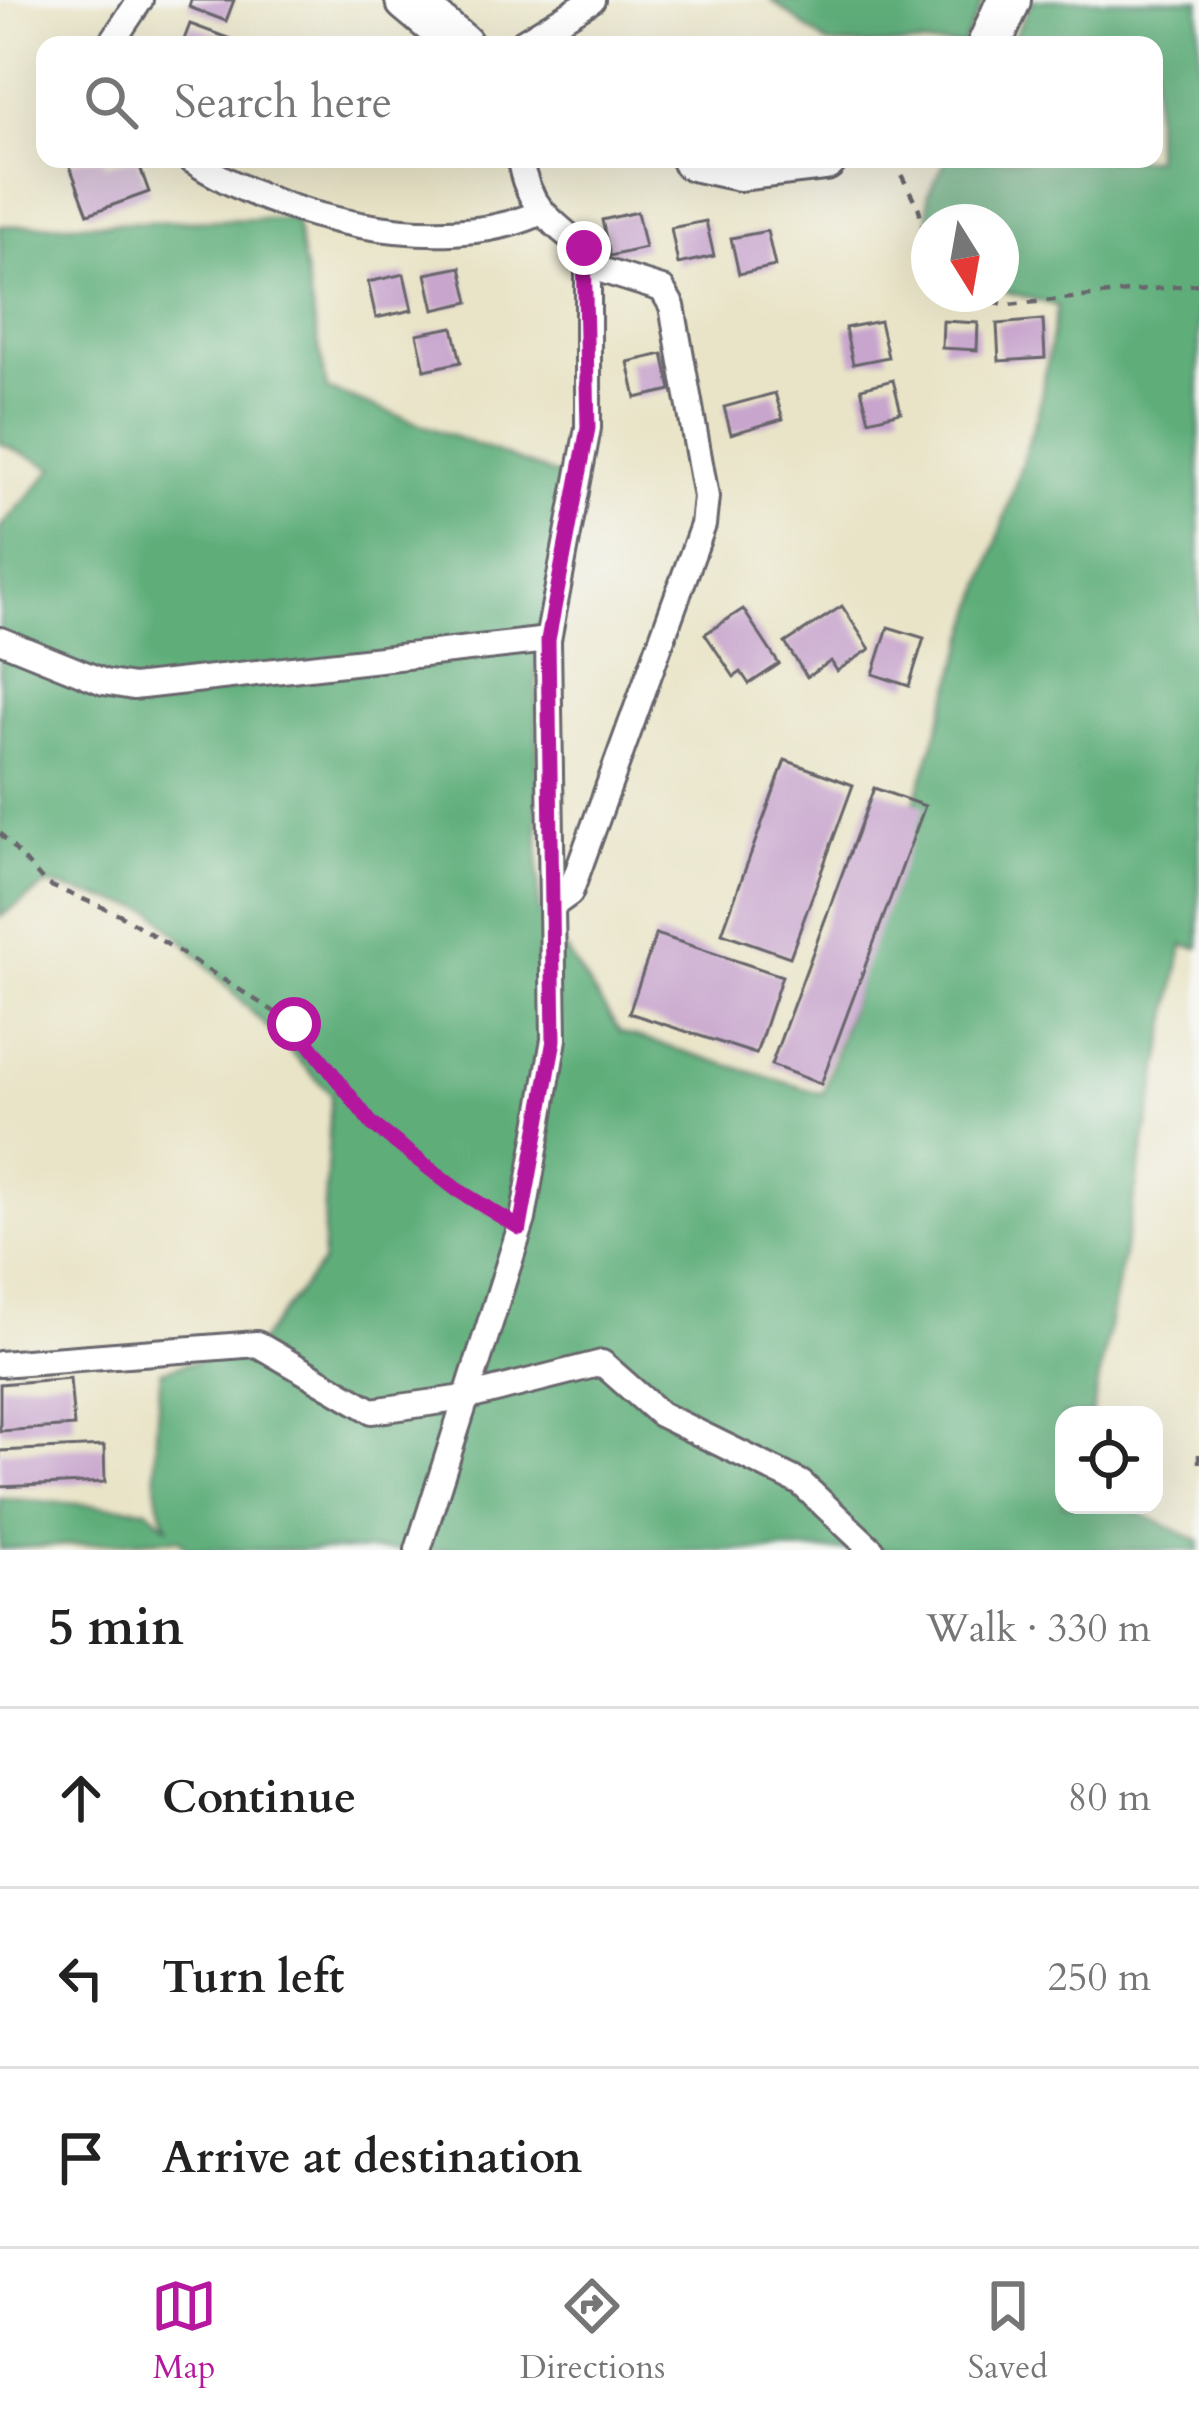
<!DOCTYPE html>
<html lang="en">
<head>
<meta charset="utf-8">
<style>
	:root { --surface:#fff; --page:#f6f6f6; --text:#222; --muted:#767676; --line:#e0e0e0; --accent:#b5179e }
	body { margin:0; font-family:Cardo,serif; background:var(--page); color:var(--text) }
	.controls { position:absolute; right:36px; bottom:36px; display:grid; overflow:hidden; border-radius:24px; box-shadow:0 12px 48px #0002 }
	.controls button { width:108px; height:108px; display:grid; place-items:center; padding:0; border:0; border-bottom:3px solid var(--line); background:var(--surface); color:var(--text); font:60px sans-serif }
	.compass { position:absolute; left:911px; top:204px; width:108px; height:108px; border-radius:50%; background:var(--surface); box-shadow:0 12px 48px #0002; rotate:169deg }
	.stop { position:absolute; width:36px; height:36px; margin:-27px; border:9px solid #b5179e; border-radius:50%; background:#fff }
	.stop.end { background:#b5179e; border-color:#fff; box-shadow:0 3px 12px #0008 }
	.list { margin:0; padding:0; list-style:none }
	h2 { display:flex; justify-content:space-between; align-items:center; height:156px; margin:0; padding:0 48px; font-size:51px }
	h2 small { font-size:39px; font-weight:400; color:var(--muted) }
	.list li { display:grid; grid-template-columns:78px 1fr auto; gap:36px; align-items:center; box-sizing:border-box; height:180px; padding:0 48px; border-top:3px solid var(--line) }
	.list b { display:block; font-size:45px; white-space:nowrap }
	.list em { font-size:39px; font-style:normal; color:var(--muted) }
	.icon { flex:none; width:66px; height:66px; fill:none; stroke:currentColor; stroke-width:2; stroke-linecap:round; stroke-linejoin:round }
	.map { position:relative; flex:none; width:1199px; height:1550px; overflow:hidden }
	.search { position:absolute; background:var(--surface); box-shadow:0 12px 48px #0002; left:36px; right:36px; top:36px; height:132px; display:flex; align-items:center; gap:30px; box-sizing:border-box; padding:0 42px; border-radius:24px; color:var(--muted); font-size:45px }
	.sheet { height:696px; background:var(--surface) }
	nav { display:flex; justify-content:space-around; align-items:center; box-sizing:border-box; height:168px; border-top:3px solid var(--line); background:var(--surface); font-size:33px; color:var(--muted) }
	nav a { display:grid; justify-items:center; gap:6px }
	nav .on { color:var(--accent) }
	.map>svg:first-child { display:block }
</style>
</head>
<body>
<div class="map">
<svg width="1199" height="1550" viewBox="0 0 1199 1550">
	<rect width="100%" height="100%" fill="#f6f6f2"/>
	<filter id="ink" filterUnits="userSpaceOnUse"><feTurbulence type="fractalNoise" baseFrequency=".00833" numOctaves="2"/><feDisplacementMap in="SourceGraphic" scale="24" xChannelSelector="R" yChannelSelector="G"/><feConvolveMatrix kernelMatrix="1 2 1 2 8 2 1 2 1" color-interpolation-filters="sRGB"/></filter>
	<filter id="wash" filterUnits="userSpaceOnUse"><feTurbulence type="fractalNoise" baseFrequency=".004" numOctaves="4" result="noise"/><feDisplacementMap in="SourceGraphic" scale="48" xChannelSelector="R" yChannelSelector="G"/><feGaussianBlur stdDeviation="2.7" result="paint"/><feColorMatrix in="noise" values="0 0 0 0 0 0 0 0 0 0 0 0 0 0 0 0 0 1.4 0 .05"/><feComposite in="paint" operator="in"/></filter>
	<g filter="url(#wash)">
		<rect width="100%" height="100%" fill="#e9e4c7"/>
		<g fill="#5eae7a" stroke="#40685a" stroke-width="3">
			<polygon points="771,0 984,0 963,45 829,45"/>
			<path d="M1033 0H1199V948L1183 945 1092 1415H1064V1505H1122L1199 1541V1550H189L179 1539 0 1549V1498L147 1509 169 1528C146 1496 158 1411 161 1371L257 1344 322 1263 331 1094 154 911 47 884 0 917V528L54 468 0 443V226L295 218 327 389 578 483 536 642 539 910 620 1032 823 1094 1039 408 1057 306 1001 290V222H929V271L928 194 947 159H1154V45H1009Z"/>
		</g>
		<g id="blocks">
			<g fill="#c8a5cd">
				<polygon points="191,0 234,0 226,21 189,7"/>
				<polygon points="190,24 231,39 228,45 182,45"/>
				<polygon points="83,159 103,159 105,165 137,159 149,192 88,214 69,164"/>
				<polygon points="637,212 645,248 610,256 602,220"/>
				<polygon points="706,221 714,256 678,264 671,228"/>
				<polygon points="767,231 775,266 739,274 731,238"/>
				<polygon points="461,267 469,302 434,310 426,274"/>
				<polygon points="404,274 412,310 376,318 368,282"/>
				<polygon points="1043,320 1045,358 999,361 997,324"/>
				<polygon points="880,321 888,357 853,364 845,328"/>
				<polygon points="943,321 978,323 977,350 942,348"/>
				<polygon points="453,327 461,362 425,370 417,334"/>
				<polygon points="663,354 671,390 636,398 628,362"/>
				<polygon points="893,380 901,412 869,420 861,388"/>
				<polygon points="775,393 783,419 731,434 724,407"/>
				<polygon points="842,606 870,649 837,671 831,661 807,677 785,643"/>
				<polygon points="743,609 779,664 749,684 741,672 734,677 705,634"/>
				<polygon points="888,627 924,638 909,686 873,674"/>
				<polygon points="785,760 853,785 790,957 722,933"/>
				<polygon points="874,788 925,806 821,1084 771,1065"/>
				<polygon points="656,934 782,976 756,1054 629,1013"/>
				<polygon points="70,1378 74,1426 0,1431 0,1384"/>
				<polygon points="104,1446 105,1482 0,1487 0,1451"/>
			</g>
		</g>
	</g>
	<g filter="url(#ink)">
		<use href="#blocks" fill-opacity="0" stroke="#68666c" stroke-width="3"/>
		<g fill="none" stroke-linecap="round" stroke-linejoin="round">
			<defs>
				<g id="street">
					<polyline points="110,45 140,0"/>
					<polyline points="518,45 592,0"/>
					<path d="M190 159C277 218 441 258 539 213"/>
					<polyline points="0,640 104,682 133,687 548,640"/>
					<polyline points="552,906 570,893 703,525 706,497 672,306 662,289 588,266"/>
					<polyline points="0,1364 257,1344 372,1411 464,1398 602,1363 660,1414 801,1483 872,1550"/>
					<path d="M418 1550 523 1219 554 1039 548 640 588 428V266L584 248C551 222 526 204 520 159"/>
				</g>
				<g id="highway">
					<polyline points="407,0 461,45"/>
					<polyline points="989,45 1009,0"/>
					<polyline points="693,159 740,169 825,159"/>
				</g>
			</defs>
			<use href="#street" stroke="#68666c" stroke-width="30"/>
			<use href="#highway" stroke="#68666c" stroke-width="48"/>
			<g stroke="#68666c" stroke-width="4.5" stroke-dasharray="9 9" stroke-linecap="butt">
				<polyline points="893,159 919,209 929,255"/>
				<polyline points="958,294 1009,305 1199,284"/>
				<polyline points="0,833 46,884 119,914 294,1024 372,1124 498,1214"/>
				<polyline points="1199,1454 1199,1468"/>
			</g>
			<use href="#street" stroke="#fff" stroke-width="24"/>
			<use href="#highway" stroke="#fff" stroke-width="42"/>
		</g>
	</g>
	<g fill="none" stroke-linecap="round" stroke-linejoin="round" filter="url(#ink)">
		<polyline stroke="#b5179e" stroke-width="15" points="294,1024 372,1124 456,1189 520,1228 554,1040 548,640 588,428 584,248"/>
	</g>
</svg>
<div class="controls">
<button><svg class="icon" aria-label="locate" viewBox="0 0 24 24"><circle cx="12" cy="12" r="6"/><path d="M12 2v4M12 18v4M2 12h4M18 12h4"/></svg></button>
</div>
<svg class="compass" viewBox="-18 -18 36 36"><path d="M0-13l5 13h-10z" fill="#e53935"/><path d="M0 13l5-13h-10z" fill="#767676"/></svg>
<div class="stop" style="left:294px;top:1024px"></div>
<div class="stop end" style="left:584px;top:248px"></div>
<div class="search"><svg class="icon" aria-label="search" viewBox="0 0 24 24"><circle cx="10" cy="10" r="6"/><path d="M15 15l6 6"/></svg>Search here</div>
</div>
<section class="sheet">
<h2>5 min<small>Walk · 330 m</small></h2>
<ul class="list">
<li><svg class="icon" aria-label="ahead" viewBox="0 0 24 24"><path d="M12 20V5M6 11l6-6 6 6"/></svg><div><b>Continue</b></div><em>80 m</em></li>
<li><svg class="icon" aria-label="left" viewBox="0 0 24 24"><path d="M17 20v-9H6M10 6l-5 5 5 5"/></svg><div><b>Turn left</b></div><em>250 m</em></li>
<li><svg class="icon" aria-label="arrive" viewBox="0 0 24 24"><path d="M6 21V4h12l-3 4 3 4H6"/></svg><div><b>Arrive at destination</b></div></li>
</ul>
</section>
<nav>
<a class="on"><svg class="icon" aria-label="map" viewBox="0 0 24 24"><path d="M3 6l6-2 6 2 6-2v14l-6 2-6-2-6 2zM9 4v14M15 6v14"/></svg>Map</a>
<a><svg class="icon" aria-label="directions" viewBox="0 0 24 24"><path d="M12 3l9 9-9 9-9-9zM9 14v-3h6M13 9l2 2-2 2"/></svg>Directions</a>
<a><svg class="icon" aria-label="saved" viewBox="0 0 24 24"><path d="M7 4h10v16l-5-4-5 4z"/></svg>Saved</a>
</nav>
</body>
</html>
